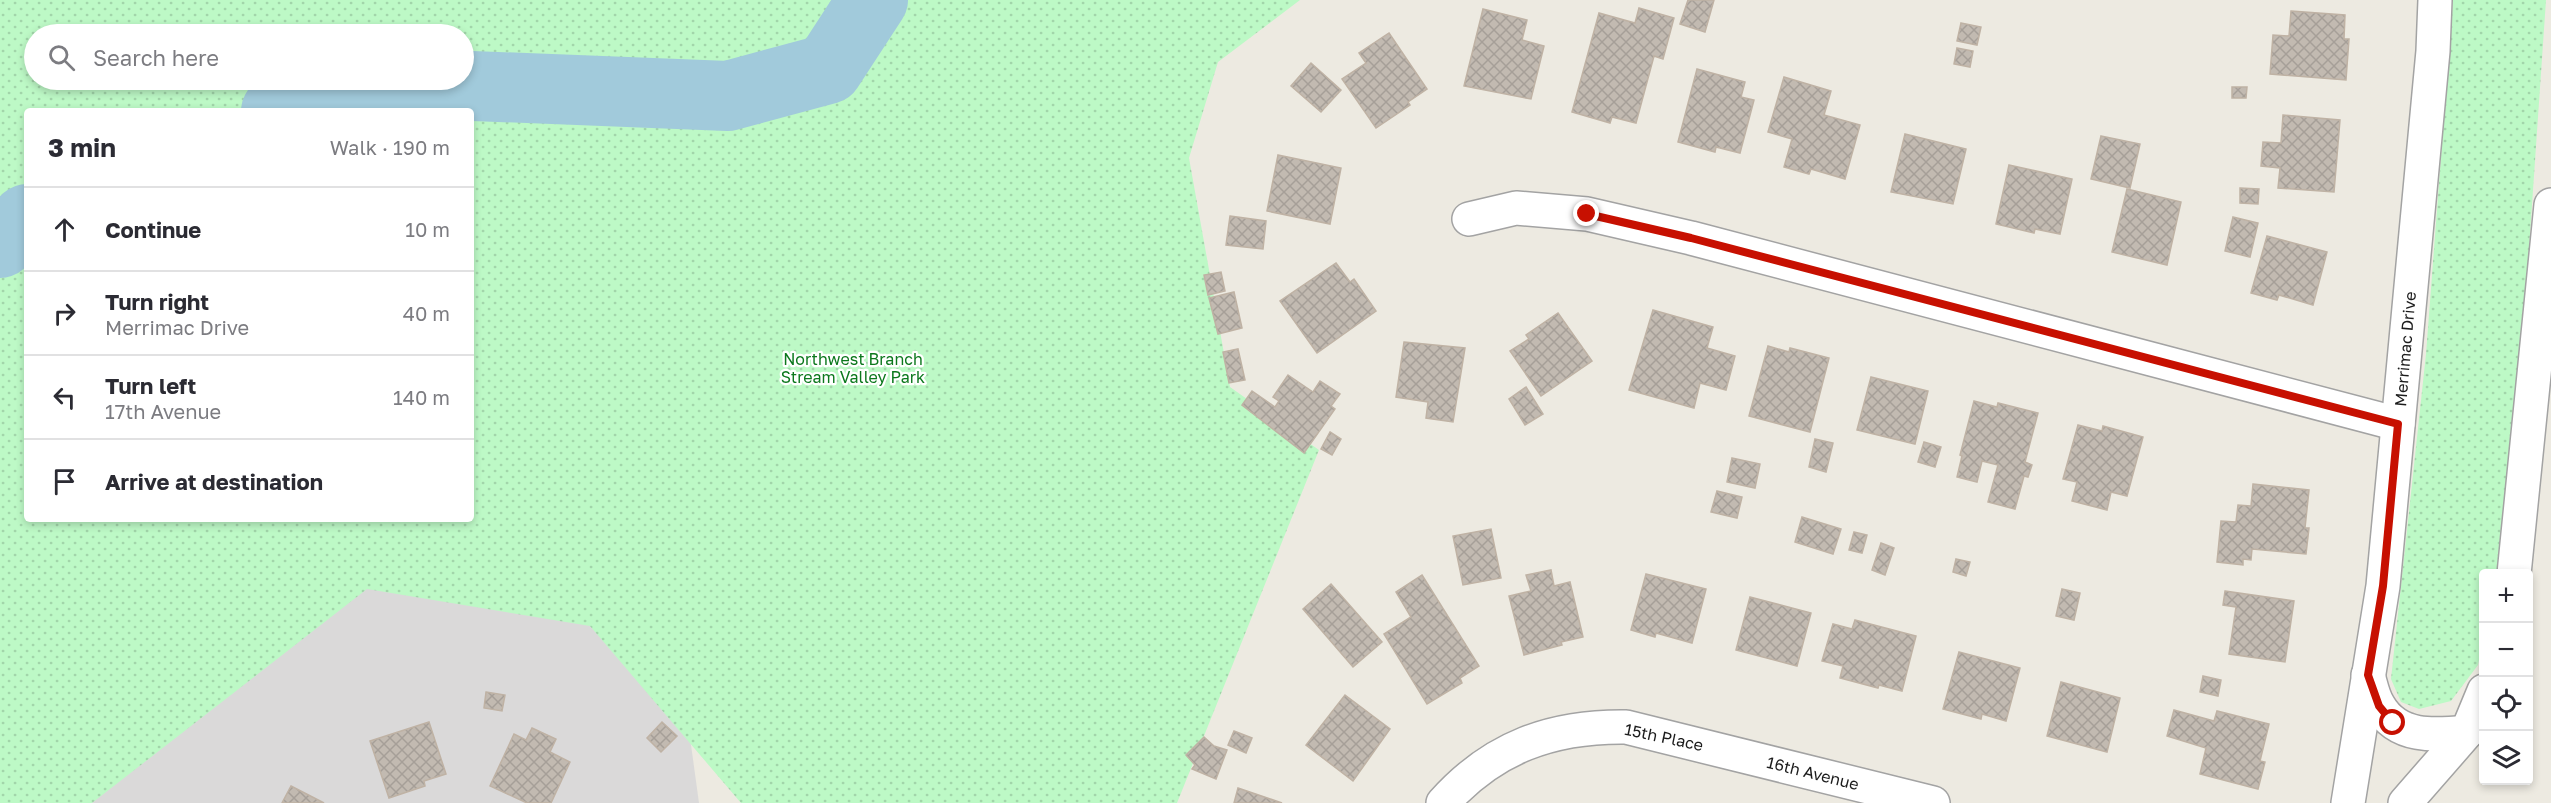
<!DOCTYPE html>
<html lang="en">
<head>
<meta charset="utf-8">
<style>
	:root { --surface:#fff; --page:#f2f2f3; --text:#2b2b33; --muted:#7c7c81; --line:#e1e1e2 }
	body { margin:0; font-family:"Golos Text",sans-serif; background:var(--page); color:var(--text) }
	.controls { position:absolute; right:18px; bottom:18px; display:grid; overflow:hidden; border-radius:6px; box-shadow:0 3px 9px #0003 }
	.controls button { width:54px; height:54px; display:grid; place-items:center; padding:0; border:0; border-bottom:2px solid var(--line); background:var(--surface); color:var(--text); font:30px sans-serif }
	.stop { position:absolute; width:18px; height:18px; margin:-14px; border:4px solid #c71001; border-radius:50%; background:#fff }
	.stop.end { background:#c71001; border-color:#fff; box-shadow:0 2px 6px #0008 }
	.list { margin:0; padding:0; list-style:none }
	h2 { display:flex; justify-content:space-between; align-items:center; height:78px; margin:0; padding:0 24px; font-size:26px }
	h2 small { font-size:20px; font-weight:400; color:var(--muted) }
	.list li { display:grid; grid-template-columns:39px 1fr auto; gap:18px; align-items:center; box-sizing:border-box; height:84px; padding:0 24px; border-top:2px solid var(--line) }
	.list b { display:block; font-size:22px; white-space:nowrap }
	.list p { margin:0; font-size:20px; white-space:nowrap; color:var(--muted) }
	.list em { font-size:20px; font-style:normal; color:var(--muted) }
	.icon { flex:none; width:33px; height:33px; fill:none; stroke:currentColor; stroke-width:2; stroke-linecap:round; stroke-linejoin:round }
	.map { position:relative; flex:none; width:2551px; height:803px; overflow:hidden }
	.search { position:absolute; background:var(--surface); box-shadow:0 3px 9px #0003; left:24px; top:24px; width:450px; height:66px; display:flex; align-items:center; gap:15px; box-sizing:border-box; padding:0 21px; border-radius:33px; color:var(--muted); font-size:22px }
	.panel { position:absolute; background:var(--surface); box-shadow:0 3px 9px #0003; left:24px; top:108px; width:450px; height:414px; border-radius:6px }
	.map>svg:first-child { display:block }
</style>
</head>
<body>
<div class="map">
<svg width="2551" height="803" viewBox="0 0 2551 803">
	<defs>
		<pattern id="park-dots" width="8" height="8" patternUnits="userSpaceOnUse" patternTransform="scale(1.5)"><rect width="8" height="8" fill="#bdf9c6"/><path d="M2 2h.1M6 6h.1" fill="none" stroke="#a2d5aa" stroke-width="1.8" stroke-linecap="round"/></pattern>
		<pattern id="building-cross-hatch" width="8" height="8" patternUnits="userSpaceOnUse" patternTransform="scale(1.5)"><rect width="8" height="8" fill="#c2bab1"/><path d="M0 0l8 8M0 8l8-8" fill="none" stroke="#a69f98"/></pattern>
	</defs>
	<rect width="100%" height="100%" fill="#edeae1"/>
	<polygon fill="#dad9d9" points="428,538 674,621 699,803 0,803"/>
	<g fill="url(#park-dots)" fill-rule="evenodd">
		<path d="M0 0H1300L1218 62 1189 158 1230 387 1319 450 1177 803H741L590 626 367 589 92 803H0ZM34 34H464V80H34ZM27 111H471V519H27Z"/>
		<polygon points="2453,0 2546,0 2521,366 2497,573 2484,574 2483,641 2478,665 2451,701 2419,709 2401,702 2391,679 2426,354"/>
	</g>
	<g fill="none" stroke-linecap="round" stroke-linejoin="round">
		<g stroke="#a1cadb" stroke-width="70">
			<polyline points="276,111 373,82 728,96 828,69 873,0"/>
			<polyline points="0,243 27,219"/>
		</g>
	</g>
	<g fill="url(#building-cross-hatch)" stroke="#bfb2a4" stroke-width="1.5">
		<polygon points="1688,0 1714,0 1705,32 1680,24"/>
		<polygon points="1639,8 1674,18 1663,59 1654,56 1636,123 1612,117 1610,123 1572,112 1599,13 1635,23"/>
		<polygon points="1483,9 1527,20 1522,40 1544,46 1531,99 1464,86"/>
		<polygon points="2291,11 2345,15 2344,39 2349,39 2346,80 2270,74 2273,35 2289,36"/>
		<polygon points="1961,23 1981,27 1977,45 1957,41"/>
		<polygon points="1389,33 1427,89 1408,102 1410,105 1376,128 1342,79 1366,63 1359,53"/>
		<polygon points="1957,48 1973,51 1970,67 1954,64"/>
		<polygon points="1311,63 1341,90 1321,112 1291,86"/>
		<polygon points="1697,69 1745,82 1741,97 1754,100 1740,153 1716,147 1715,152 1678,142"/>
		<polygon points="1784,77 1831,91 1824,115 1860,125 1845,179 1811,169 1809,174 1784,167 1792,139 1768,132"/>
		<polygon points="2232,87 2247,87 2246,98 2232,98"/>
		<polygon points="2283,115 2340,120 2334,192 2278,188 2280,168 2261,166 2263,142 2281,143"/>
		<polygon points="1905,134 1966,149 1953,204 1891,192"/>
		<polygon points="2101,136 2140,144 2130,188 2091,179"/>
		<polygon points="1278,155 1341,168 1330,224 1267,211"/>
		<polygon points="2009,165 2072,179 2060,234 2035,229 2034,233 1996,224"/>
		<polygon points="2240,188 2259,189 2258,204 2240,203"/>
		<polygon points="2127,189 2181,202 2167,265 2112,252"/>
		<polygon points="1230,216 1266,221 1263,249 1226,245"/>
		<polygon points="2233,217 2258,223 2250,257 2225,251"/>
		<polygon points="2267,236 2327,252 2313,305 2279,295 2277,300 2251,293"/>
		<polygon points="1336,263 1350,282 1354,279 1376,311 1317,353 1280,301"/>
		<polygon points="1221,272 1225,291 1208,295 1204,275"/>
		<polygon points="1234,292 1242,328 1218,334 1209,298"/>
		<polygon points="1653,310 1713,327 1707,348 1735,356 1726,390 1700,383 1694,408 1629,390"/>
		<polygon points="1558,313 1592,361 1541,396 1510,351 1529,339 1526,335"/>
		<polygon points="1404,342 1465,348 1453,422 1426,418 1428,402 1396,397"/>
		<polygon points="1768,346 1789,352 1790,348 1829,358 1810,432 1749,416"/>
		<polygon points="1238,349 1245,380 1229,383 1223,352"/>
		<polygon points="1288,375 1313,392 1320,381 1340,394 1331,406 1335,409 1304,453 1242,405 1252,391 1275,407 1279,401 1273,397"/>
		<polygon points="1871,377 1928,391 1915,444 1857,430"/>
		<polygon points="1526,387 1543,414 1525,425 1509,399"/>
		<polygon points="1974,401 1997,407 1998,403 2038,413 2025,462 2032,465 2028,477 2024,476 2015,509 1988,502 1998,465 1982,461 1977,482 1957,477 1962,456 1960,455"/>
		<polygon points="2078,425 2102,431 2103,426 2143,437 2127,496 2111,492 2107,510 2072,501 2077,482 2063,479"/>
		<polygon points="1330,432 1341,439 1332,455 1321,449"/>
		<polygon points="1815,439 1833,443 1826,472 1809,467"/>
		<polygon points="1924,442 1941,447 1935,467 1918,462"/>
		<polygon points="1732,458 1760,464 1755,488 1727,482"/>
		<polygon points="2253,484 2309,490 2305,528 2309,528 2306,554 2252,549 2251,560 2243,559 2243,565 2217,562 2221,521 2236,522 2238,505 2251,506"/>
		<polygon points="1717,491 1742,497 1737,518 1711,512"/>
		<polygon points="1802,517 1841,529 1833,554 1795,542"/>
		<polygon points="1491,529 1501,578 1463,585 1453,536"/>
		<polygon points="1854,532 1867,535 1862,553 1849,550"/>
		<polygon points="1881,543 1894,548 1885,575 1872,570"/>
		<polygon points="1956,559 1970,562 1966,576 1953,572"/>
		<polygon points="1551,570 1554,586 1570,582 1583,637 1561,642 1562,645 1524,655 1509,596 1531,591 1526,575"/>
		<polygon points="1646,574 1706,589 1692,643 1656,633 1655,637 1631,630"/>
		<polygon points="1422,575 1479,666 1460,678 1462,683 1427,704 1384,634 1411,617 1396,592"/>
		<polygon points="1331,584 1382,642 1353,667 1303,609"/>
		<polygon points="2062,589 2080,593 2074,620 2056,616"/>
		<polygon points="2225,591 2294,601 2285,662 2229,654 2236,607 2223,605"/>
		<polygon points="1750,597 1811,613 1797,666 1736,650"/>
		<polygon points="1855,620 1916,636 1902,691 1879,685 1878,688 1840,678 1843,666 1822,661 1833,624 1852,629"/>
		<polygon points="1959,652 2020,668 2006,721 1982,714 1981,719 1943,709"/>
		<polygon points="2203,676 2221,680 2218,696 2200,692"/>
		<polygon points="2061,682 2120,698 2107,752 2047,736"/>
		<polygon points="486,692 505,695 502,711 484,708"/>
		<polygon points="1345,695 1390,729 1353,781 1306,745"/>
		<polygon points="2174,710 2214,721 2217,711 2269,724 2260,761 2265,762 2258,789 2200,774 2206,748 2167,736"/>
		<polygon points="429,722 446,774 424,781 425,786 389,798 370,741"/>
		<polygon points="662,722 677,736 661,752 647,738"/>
		<polygon points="532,728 556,739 550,752 570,762 551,803 527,803 490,786 514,734 526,740"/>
		<polygon points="1234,731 1252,738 1246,753 1228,745"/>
		<polygon points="1204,737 1214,746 1227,750 1216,779 1192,769 1195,765 1186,755"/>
		<polygon points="291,786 324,803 282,803"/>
		<polygon points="1238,788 1282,803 1234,803"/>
	</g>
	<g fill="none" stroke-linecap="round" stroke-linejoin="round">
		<defs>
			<g id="minor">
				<polyline points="1469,219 1516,208 1587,214 1691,238 2398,424"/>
				<polyline points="2514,574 2551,205"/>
				<path d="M2368 675C2371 685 2373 697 2379 706 2398 739 2435 735 2467 732"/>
				<path d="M1443 803C1493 747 1552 726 1626 727L1933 803"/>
				<polyline points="2348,803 2383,586 2433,51 2435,0"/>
				<polyline points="2405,803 2467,732 2484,691"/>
			</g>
		</defs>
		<use href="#minor" stroke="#a3a3a3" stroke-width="36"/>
		<use href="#minor" stroke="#fff" stroke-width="33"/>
	</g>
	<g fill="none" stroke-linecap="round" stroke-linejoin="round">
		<polyline stroke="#c71001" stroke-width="8" points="1587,214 1691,238 2398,424 2383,586 2368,675 2379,706 2393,723"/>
	</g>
	<g text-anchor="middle" stroke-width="4.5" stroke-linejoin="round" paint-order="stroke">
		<g font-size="16" fill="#1c1c1c" stroke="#fff">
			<text transform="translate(2405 349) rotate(-85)" y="6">Merrimac Drive</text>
			<text transform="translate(1664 737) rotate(12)" y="6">15th Place</text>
			<text transform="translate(1813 773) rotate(14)" y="6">16th Avenue</text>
		</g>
		<g font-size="16" fill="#0c781d" stroke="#fff">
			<text x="853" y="365">Northwest Branch<tspan x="853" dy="18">Stream Valley Park</tspan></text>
		</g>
	</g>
</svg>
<div class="controls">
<button>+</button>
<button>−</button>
<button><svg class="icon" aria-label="locate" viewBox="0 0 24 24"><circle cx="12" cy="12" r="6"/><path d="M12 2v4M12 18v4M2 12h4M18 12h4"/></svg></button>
<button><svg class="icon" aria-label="layers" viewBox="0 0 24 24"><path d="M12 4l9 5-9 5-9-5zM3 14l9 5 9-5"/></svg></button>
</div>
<div class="stop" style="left:2393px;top:723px"></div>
<div class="stop end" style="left:1587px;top:214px"></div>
<div class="search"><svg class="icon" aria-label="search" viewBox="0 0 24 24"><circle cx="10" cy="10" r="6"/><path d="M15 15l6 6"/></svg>Search here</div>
<section class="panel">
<h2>3 min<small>Walk · 190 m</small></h2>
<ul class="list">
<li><svg class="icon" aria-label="ahead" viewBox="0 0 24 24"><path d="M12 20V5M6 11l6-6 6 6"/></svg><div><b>Continue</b></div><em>10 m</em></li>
<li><svg class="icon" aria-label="right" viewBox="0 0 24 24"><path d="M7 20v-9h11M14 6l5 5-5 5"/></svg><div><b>Turn right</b><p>Merrimac Drive</p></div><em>40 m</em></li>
<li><svg class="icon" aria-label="left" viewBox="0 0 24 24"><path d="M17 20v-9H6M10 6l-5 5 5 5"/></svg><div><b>Turn left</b><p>17th Avenue</p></div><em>140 m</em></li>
<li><svg class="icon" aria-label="arrive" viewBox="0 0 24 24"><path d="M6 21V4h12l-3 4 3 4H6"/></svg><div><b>Arrive at destination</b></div></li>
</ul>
</section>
</div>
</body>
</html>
